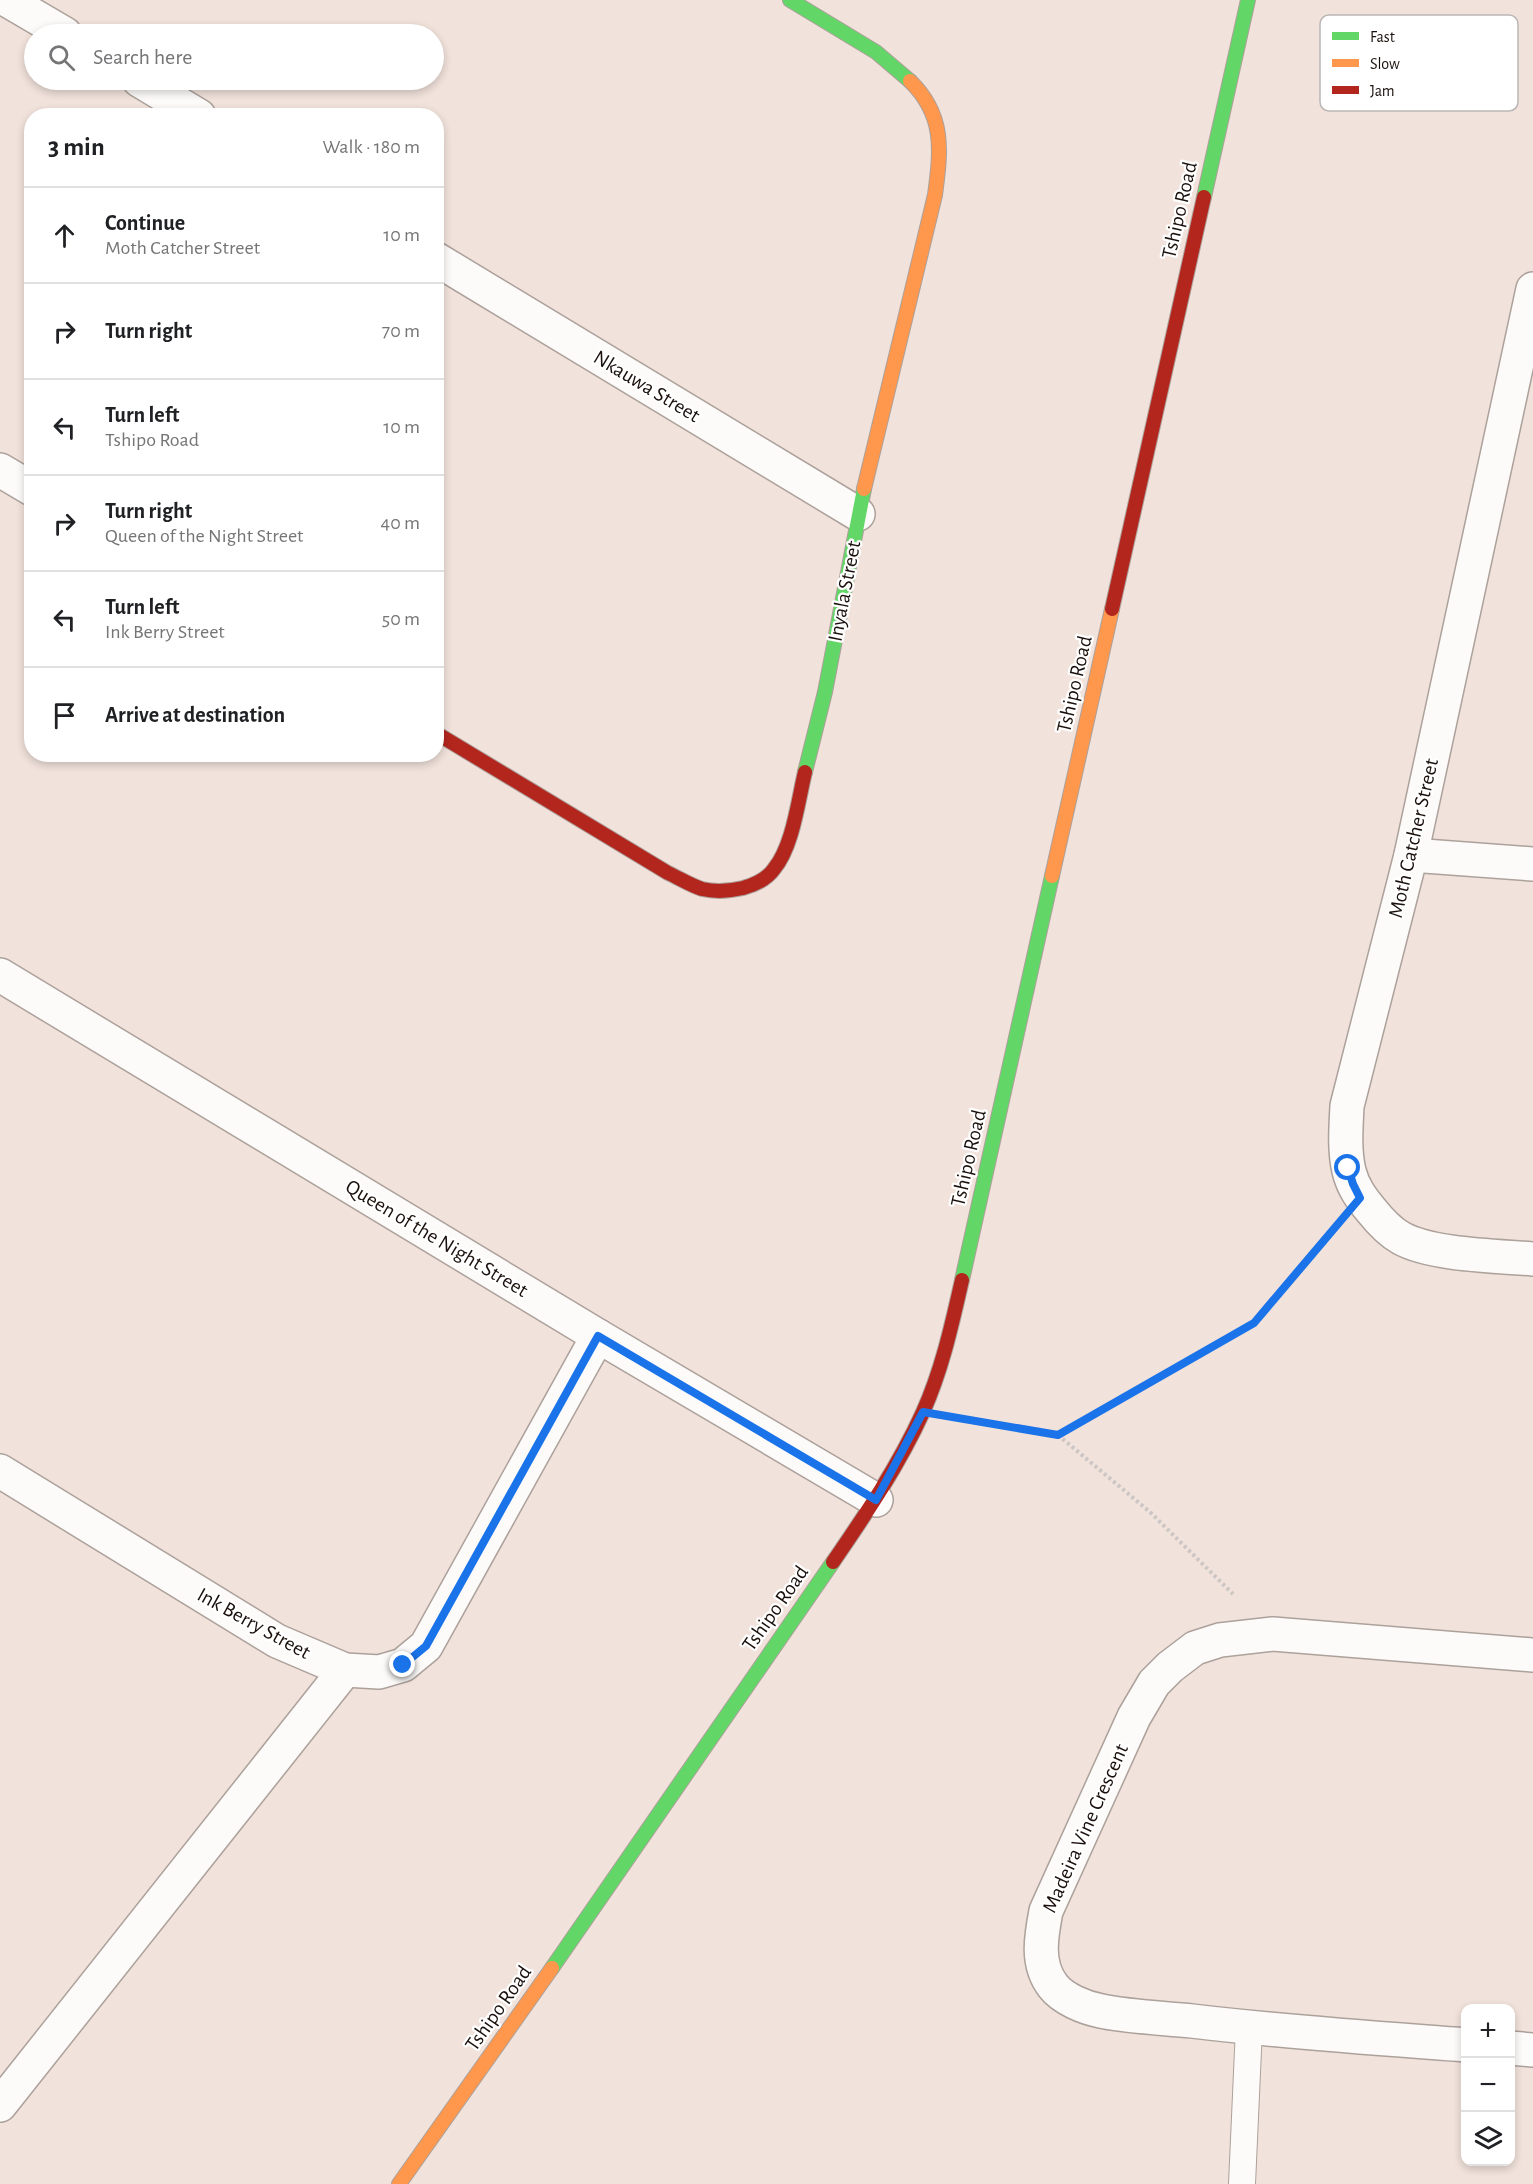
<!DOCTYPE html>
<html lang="en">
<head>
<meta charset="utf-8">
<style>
	:root { --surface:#fff; --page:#f6f6f6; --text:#202124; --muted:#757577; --line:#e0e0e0 }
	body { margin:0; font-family:"Alegreya Sans",sans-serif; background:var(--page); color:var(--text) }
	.controls { position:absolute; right:18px; bottom:18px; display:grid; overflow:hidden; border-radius:12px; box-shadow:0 3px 9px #0003 }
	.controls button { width:54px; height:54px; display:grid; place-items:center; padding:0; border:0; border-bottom:2px solid var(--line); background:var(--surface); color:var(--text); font:30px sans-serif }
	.stop { position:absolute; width:18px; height:18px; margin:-14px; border:4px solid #1a73e8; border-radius:50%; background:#fff }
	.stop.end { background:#1a73e8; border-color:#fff; box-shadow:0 2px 6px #0008 }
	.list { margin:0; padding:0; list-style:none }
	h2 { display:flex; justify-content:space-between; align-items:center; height:78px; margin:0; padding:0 24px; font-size:26px }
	h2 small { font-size:20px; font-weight:400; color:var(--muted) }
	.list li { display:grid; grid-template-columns:39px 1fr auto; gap:18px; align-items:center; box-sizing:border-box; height:96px; padding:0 24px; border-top:2px solid var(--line) }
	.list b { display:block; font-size:22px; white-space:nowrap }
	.list p { margin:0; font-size:20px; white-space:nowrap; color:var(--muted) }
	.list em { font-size:20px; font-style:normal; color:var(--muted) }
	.icon { flex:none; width:33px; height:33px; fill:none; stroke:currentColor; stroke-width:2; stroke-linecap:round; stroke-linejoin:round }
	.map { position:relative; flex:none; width:1533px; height:2184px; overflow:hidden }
	.search { position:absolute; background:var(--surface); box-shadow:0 3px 9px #0003; left:24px; top:24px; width:420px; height:66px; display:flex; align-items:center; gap:15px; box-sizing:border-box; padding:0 21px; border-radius:33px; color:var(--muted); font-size:22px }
	.panel { position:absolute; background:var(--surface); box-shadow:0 3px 9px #0003; left:24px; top:108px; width:420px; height:654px; border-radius:24px }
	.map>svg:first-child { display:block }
</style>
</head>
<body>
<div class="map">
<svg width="1533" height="2184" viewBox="0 0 1533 2184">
	<rect width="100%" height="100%" fill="#f1e2db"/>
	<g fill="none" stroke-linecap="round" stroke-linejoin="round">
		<defs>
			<polyline id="lane" points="1242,2184 1249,2028"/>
			<g id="street">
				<polyline points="7,0 65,34"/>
				<polyline points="139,80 199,116"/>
				<polyline points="436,259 858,514"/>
				<path d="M1533 289 1411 855 1347 1106C1346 1127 1344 1150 1349 1171 1353 1187 1361 1198 1371 1210 1379 1220 1390 1232 1401 1238 1431 1255 1498 1256 1533 1259"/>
				<polyline points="0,470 32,489"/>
				<polyline points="1411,855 1533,864"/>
				<polyline points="0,975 598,1336 876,1500"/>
				<polyline points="0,1471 277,1641 345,1670 379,1672 403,1665 426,1646 598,1336"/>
				<path d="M1466 2045C1374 2038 1283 2032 1192 2021 1162 2018 1130 2017 1101 2011 1085 2008 1063 1999 1053 1986 1036 1964 1041 1937 1046 1911L1134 1717 1154 1683 1170 1667 1195 1648 1220 1640 1273 1634 1533 1655"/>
				<polyline points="1510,2048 1533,2050"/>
				<polyline points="0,2105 345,1670"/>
			</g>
			<g id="fast">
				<polyline points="790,0 876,52 910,81"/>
				<polyline points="1204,197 1248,0"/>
				<polyline points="805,772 825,692 864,489"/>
				<polyline points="962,1280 1052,876"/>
				<polyline points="552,1968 833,1562"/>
			</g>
			<g id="slow">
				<path d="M864 489 935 195C941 150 945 115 910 81"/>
				<polyline points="1052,876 1112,609"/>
				<polyline points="399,2184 552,1968"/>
			</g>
			<g id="jam">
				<polyline points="1112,609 1204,197"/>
				<path d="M436 733 668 873C679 878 690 885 702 889 715 892 730 891 743 888 754 885 767 879 774 869 793 846 798 801 805 772"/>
				<path d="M833 1562C866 1514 899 1465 923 1412 942 1370 952 1324 962 1280"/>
			</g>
		</defs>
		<use href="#lane" stroke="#aca19b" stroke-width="28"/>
		<use href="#street" stroke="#aca19b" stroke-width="36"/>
		<use href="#fast" stroke="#aca19b" stroke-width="16"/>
		<use href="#slow" stroke="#aca19b" stroke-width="16"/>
		<use href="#jam" stroke="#aca19b" stroke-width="16"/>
		<g stroke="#ccc6c4" stroke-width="4" stroke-dasharray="3 3" stroke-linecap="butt">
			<polyline points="965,1419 1058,1435 1254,1323 1333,1230"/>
			<polyline points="1058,1435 1150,1512 1233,1594"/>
		</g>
		<use href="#lane" stroke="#fdfbfa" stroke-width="26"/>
		<use href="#street" stroke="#fdfbfa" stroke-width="33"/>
		<use href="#fast" stroke="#63d668" stroke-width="14"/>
		<use href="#slow" stroke="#ff974d" stroke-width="14"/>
		<use href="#jam" stroke="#b3261e" stroke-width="14"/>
	</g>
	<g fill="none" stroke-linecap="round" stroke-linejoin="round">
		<polyline stroke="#1a73e8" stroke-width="8" points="403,1665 426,1646 598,1336 876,1500 923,1412 1058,1435 1254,1323 1360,1198 1353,1184 1348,1168"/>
	</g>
	<g text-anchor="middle" stroke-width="4.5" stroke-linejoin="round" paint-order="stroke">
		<g font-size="21" fill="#1a100c" stroke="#fff">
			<text transform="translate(1179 210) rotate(-77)" y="7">Tshipo Road</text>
			<text transform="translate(647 386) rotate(31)" y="7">Nkauwa Street</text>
			<text transform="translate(844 591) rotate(-79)" y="7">Inyala Street</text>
			<text transform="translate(1074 684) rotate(-77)" y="7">Tshipo Road</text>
			<text transform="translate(1413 838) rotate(-77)" y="7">Moth Catcher Street</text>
			<text transform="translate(968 1158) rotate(-77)" y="7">Tshipo Road</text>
			<text transform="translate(437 1238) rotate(31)" y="7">Queen of the Night Street</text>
			<text transform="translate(775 1608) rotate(-55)" y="7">Tshipo Road</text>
			<text transform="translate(254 1623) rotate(29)" y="7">Ink Berry Street</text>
			<text transform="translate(1085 1828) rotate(-66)" y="7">Madeira Vine Crescent</text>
			<text transform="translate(498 2008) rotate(-55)" y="7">Tshipo Road</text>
		</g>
	</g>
	<rect x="1320" y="15" width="198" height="96" rx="9" fill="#fff" stroke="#bab7b6" stroke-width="1.5"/>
	<rect x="1332" y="32" width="27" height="8" fill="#63d668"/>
	<rect x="1332" y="59" width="27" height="8" fill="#ff974d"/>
	<rect x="1332" y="86" width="27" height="8" fill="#b3261e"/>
	<g font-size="16" fill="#1a100c">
		<text x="1370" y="42">Fast</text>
		<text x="1370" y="69">Slow</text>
		<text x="1370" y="96">Jam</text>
	</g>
</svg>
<div class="controls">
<button>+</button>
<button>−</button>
<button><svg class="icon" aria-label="layers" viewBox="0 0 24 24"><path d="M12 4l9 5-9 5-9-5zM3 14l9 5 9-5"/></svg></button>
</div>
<div class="stop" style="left:1348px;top:1168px"></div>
<div class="stop end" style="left:403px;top:1665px"></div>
<div class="search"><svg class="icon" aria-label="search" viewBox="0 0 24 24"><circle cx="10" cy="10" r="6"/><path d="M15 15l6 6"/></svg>Search here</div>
<section class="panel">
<h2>3 min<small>Walk · 180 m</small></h2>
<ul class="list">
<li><svg class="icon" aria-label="ahead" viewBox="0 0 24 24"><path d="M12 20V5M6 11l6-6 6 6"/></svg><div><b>Continue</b><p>Moth Catcher Street</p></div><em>10 m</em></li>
<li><svg class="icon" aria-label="right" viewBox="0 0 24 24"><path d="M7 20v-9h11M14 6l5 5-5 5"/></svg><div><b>Turn right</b></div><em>70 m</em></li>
<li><svg class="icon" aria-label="left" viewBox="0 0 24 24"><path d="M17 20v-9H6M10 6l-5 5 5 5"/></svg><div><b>Turn left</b><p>Tshipo Road</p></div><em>10 m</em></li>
<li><svg class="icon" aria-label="right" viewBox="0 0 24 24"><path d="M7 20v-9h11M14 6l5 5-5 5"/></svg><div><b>Turn right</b><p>Queen of the Night Street</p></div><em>40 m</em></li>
<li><svg class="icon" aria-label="left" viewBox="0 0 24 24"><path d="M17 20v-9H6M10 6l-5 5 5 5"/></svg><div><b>Turn left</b><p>Ink Berry Street</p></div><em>50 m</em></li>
<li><svg class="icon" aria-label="arrive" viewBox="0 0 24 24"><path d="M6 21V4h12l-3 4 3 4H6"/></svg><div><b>Arrive at destination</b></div></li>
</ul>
</section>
</div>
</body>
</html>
